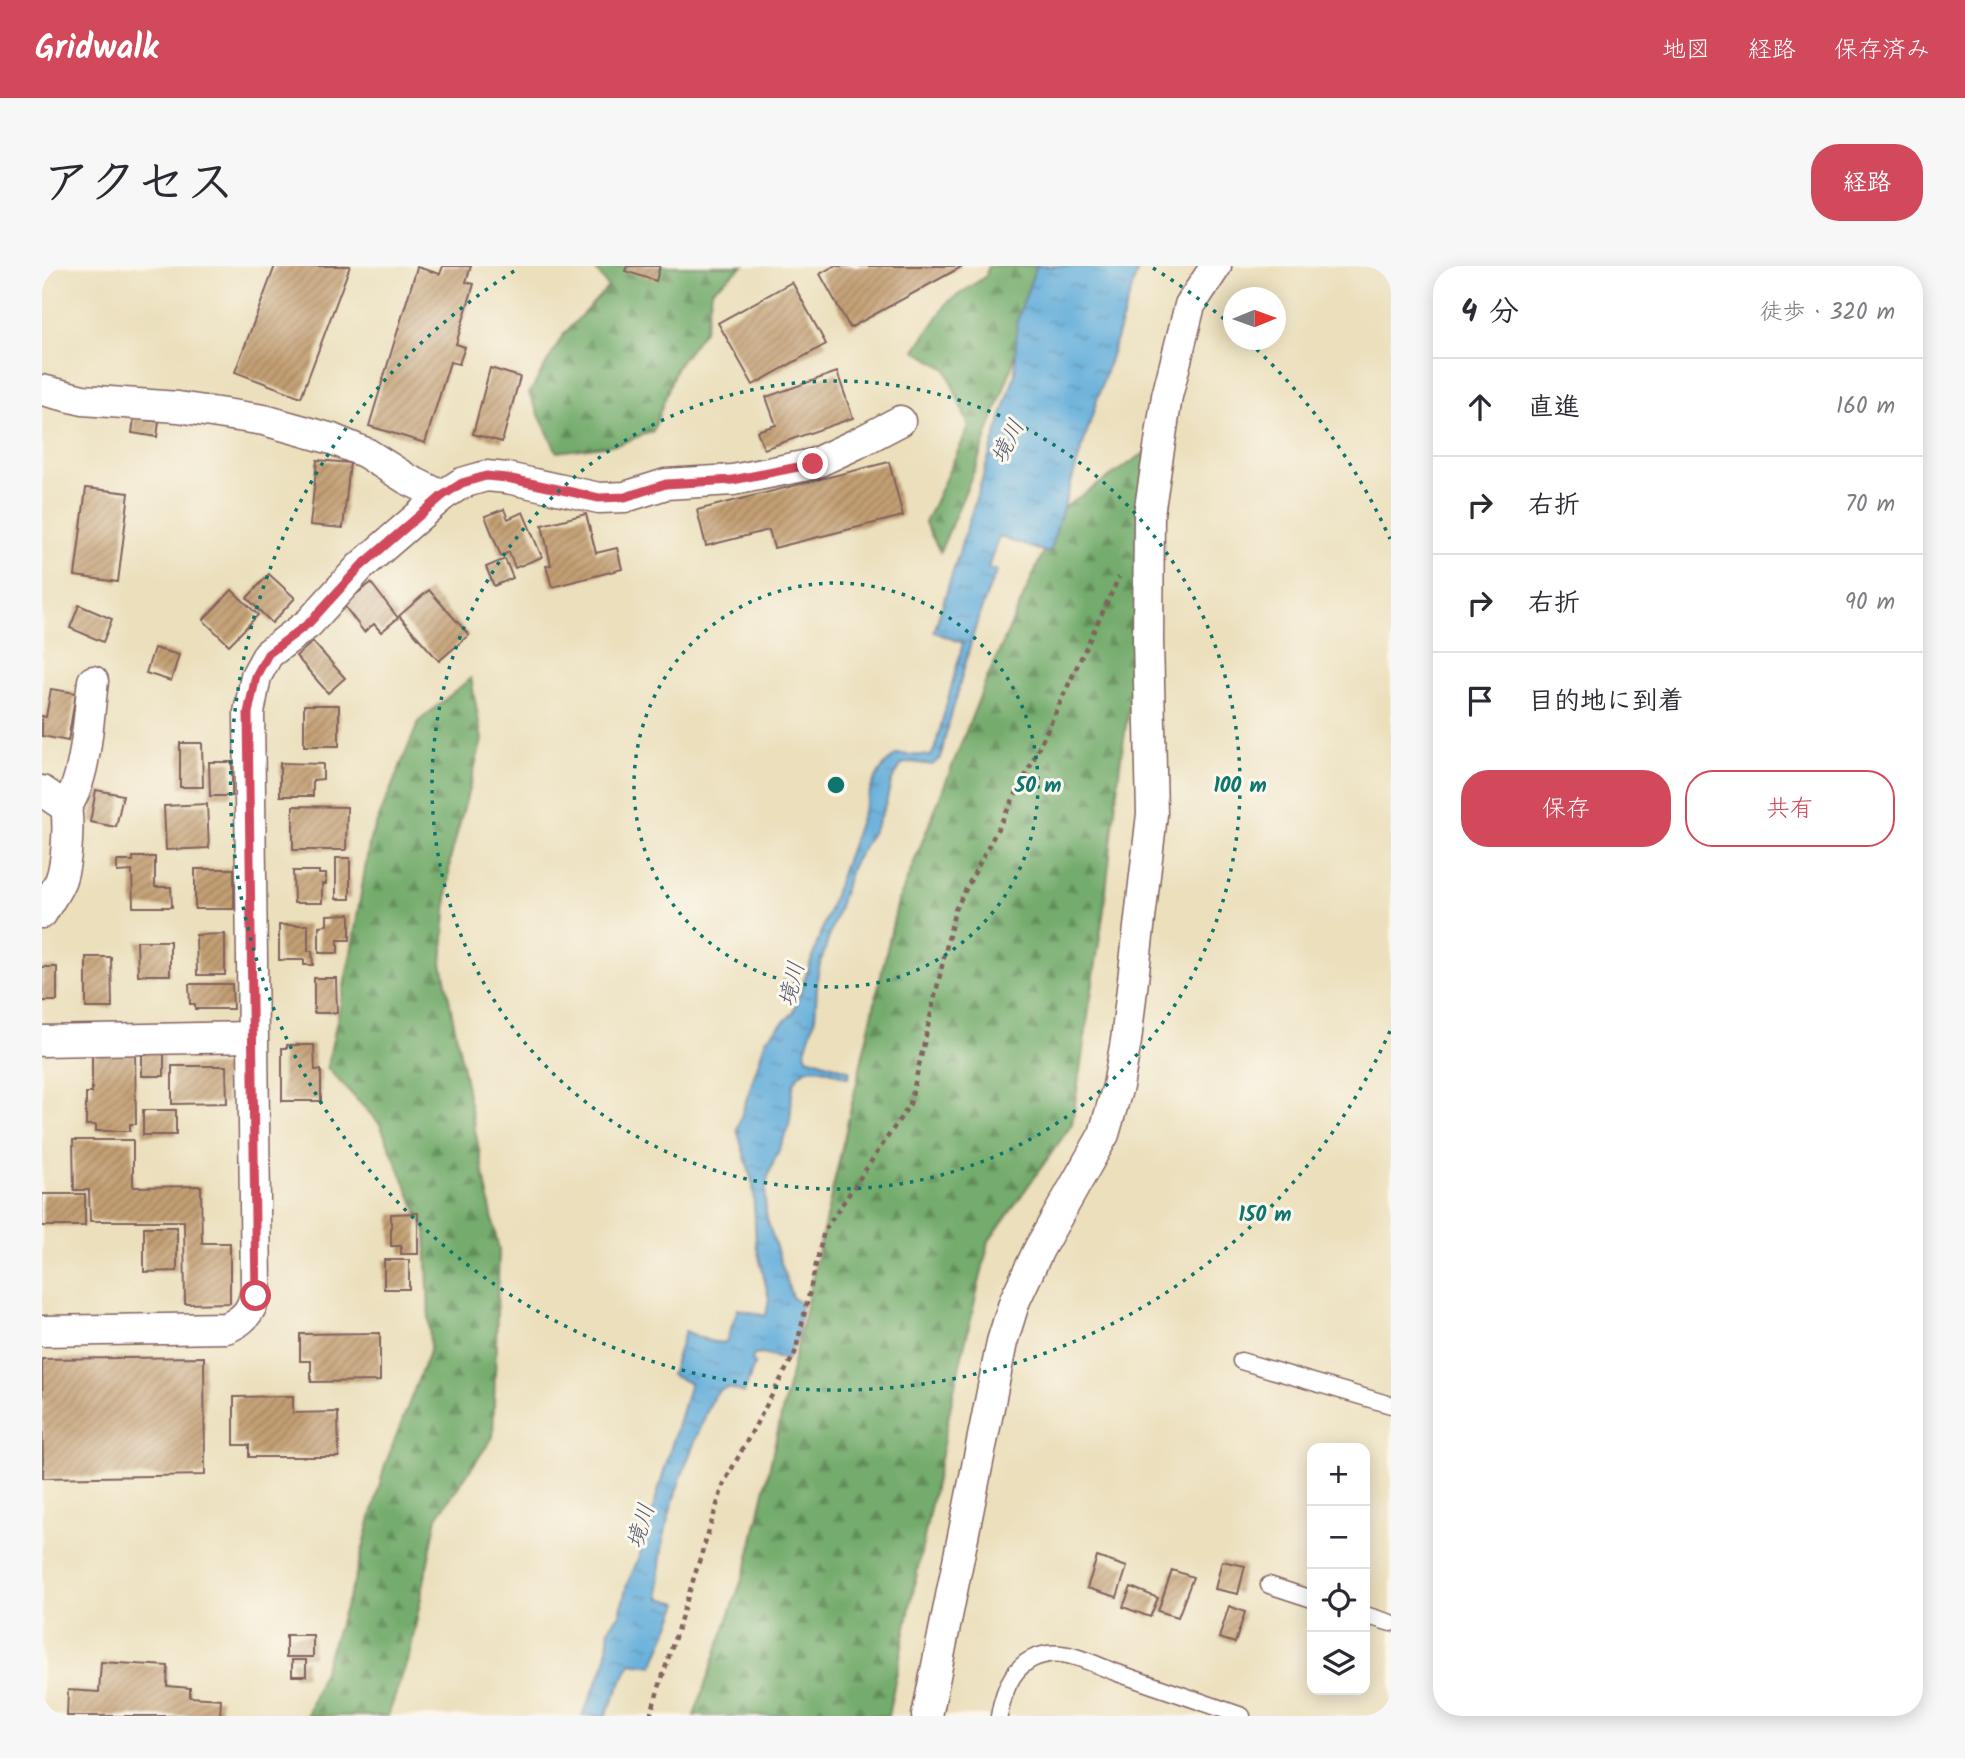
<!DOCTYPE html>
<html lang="ja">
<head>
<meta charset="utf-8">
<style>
	:root { --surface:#fff; --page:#f7f7f7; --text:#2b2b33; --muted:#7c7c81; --line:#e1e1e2; --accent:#d1495b }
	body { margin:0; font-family:Kalam,"Klee One",sans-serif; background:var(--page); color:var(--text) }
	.controls { position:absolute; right:21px; bottom:21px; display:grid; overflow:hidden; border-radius:14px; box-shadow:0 4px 18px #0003 }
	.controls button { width:63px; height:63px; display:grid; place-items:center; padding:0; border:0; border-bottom:2px solid var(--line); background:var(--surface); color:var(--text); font:35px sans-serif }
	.compass { position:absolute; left:1181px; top:21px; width:63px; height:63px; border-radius:50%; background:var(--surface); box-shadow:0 4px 18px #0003; rotate:89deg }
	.stop { position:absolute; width:21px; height:21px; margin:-16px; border:5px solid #d1495b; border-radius:50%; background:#fff }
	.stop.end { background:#d1495b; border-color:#fff; box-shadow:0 2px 7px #0008 }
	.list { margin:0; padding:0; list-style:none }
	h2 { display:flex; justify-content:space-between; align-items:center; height:91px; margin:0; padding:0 28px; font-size:30px }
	h2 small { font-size:23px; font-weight:400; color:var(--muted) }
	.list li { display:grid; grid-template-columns:46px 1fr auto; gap:21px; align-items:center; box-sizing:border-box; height:98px; padding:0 28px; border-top:2px solid var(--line) }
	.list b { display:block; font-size:26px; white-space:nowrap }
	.list em { font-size:23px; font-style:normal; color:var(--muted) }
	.actions { display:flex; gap:14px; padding:21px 28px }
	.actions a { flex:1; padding:16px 0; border:2px solid var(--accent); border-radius:28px; text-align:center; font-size:24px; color:var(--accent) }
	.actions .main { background:var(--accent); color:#fff }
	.icon { flex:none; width:38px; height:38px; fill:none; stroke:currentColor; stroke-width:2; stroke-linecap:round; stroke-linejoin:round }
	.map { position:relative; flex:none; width:1349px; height:1450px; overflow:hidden; border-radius:28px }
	header { display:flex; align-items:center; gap:42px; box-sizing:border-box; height:98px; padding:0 35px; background:var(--accent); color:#fff }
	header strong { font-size:33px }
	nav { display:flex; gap:38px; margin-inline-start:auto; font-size:24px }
	.intro { display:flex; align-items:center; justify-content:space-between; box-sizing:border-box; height:168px; padding:0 42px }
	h1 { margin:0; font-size:49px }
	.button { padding:18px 32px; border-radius:28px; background:var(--accent); color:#fff; font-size:24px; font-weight:700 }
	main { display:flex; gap:42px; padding:0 42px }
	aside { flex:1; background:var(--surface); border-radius:28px; box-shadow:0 4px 18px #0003 }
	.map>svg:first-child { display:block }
</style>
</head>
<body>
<header>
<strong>Gridwalk</strong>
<nav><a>地図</a><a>経路</a><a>保存済み</a></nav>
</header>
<div class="intro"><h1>アクセス</h1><a class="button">経路</a></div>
<main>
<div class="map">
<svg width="1349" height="1450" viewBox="0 0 1349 1450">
	<defs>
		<pattern id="forest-firs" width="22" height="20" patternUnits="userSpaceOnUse" patternTransform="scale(1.75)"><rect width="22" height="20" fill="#73ac6c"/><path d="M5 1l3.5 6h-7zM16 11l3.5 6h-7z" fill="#608b59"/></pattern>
		<pattern id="water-ripples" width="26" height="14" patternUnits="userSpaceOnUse" patternTransform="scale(1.75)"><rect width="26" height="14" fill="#62adda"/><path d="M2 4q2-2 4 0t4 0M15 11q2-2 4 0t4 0" fill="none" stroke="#538cb1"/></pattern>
		<pattern id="building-hatch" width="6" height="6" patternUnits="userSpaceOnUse" patternTransform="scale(1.75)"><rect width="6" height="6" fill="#c39f73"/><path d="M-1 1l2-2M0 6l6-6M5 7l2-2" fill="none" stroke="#a0815f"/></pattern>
	</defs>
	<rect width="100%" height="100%" fill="#fbf7ec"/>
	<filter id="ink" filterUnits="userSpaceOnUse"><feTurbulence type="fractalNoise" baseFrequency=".0143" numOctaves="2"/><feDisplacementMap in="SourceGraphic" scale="14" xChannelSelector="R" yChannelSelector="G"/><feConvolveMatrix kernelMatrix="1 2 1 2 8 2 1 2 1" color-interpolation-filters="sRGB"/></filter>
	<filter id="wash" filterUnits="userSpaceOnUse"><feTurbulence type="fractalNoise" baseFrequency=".00686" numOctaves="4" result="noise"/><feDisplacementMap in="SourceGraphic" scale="28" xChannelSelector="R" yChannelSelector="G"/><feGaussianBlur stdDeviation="1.57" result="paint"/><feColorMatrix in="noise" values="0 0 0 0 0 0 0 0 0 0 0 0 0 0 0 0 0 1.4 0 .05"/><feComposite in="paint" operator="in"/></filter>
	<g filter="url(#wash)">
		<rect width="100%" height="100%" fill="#ebdfbc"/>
		<g fill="url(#forest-firs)" stroke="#5e664c" stroke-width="2">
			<polygon points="551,0 701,0 670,24 663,63 634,102 611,165 577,178 515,186 487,128 521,69 566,21"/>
			<polygon points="946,0 998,0 969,103 934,200 898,286 883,257 927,161 904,103 873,84 906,36 944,10"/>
			<polygon points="1131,168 1078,498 1062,643 1030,858 947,975 912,1124 846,1450 652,1450 706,1296 855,639 944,415 1021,242"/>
			<polygon points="429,412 440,474 408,594 400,697 457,985 451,1171 395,1251 368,1387 346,1450 265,1450 312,1316 343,1199 388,1083 384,966 338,858 285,802 309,687 328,573 377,455"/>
		</g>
		<path fill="url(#water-ripples)" stroke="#566682" stroke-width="2" d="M994 0H1097L1007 287 957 271 946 302 955 305C936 344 926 387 915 429 909 450 902 470 899 492L890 499 870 496 860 498 849 516 844 537 834 560 810 600 776 705 773 752 763 785 765 791 808 805 806 812C791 807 773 796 759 807 746 817 751 844 747 859 735 895 717 910 725 953L750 1031 759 1038 755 1069 745 1094 720 1088 712 1089 710 1094 713 1097 702 1127C688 1121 681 1119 671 1131 646 1192 612 1266 618 1332L637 1337 611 1400 589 1397 563 1450H540L564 1396 567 1362 578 1348 585 1318 596 1294 648 1117 629 1109 643 1065C656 1070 669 1079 684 1076L696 1043 724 1050 727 1032 714 978 711 919 695 863 724 773 751 747 831 517 843 498 855 488 889 490 893 482 921 377 892 366 973 108 975 55Z"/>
		<g id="blocks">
			<g fill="url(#building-hatch)">
				<polygon points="233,0 308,0 259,131 193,106"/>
				<polygon points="401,0 429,0 424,16 432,18 414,78 423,81 417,98 408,96 383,177 327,160 375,1 398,8"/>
				<polygon points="585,0 618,0 614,15 583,5"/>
				<polygon points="792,0 921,0 808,62 778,8"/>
				<polygon points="750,16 784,78 711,119 676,57"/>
				<polygon points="448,102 478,111 460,176 431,168"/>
				<polygon points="795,106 811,152 722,183 715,165 734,159 724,131"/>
				<polygon points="92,152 117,156 115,171 90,167"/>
				<polygon points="275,194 308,197 301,262 268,259"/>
				<polygon points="847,196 861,250 732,282 727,264 664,280 655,244"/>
				<polygon points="44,222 87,227 76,316 33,310"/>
				<polygon points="462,243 466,253 481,246 500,291 473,302 467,286 459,290 443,250"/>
				<polygon points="544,248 554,287 575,282 580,303 510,321 504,300 509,299 500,259"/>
				<polygon points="463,293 471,312 452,320 444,301"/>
				<polygon points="227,308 253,332 230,357 205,332"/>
				<polygon points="329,317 356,352 339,366 332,358 322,366 301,338"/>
				<polygon points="190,324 216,349 187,379 161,354"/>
				<polygon points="387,324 427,369 397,395 357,350"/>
				<polygon points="37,339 70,353 61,376 28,362"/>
				<polygon points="271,376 303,412 286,427 254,390"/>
				<polygon points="112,382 137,389 129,415 104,407"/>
				<polygon points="9,423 34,427 26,475 0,470 0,450 4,451"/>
				<rect x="262" y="439" width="35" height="41"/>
				<polygon points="138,477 160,477 161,521 138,521"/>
				<polygon points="167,496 190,496 190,530 168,530"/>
				<polygon points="238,497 281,498 281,513 271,514 271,530 238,530"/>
				<polygon points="54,524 81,529 74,561 48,556"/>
				<polygon points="165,538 167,582 124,584 122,540"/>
				<polygon points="251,540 305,541 304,584 251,584"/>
				<polygon points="91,591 113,591 113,621 129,621 130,641 91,641 90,605 75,606 75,595 91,595"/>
				<rect x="294" y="592" width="14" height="41"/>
				<rect x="153" y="603" width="39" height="40"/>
				<polygon points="251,605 277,605 277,608 284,608 284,618 280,618 280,637 252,637"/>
				<polygon points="308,648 308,674 296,674 296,687 277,687 277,660 285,659 285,649"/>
				<polygon points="237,659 266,659 266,685 270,685 271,699 262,699 262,694 237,694"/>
				<polygon points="183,668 183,709 155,709 154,669"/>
				<polygon points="95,675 128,675 128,709 96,709"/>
				<polygon points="44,691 69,691 70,742 44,742"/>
				<rect x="0" y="701" width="15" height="34"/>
				<polygon points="272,712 294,712 295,747 272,747"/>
				<polygon points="147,718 190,718 191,743 153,743 153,738 148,738"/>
				<polygon points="245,779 272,779 273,804 279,804 279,835 240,835 240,782 245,782"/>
				<polygon points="93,784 94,858 88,858 88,865 54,865 54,859 44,859 44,827 50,827 50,785"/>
				<rect x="100" y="786" width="22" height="24"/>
				<polygon points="130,800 184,800 185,837 130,838"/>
				<rect x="101" y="844" width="33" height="25"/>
				<polygon points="31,874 91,874 91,921 159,920 160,977 188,977 188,1037 143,1038 142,955 48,955 47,924 32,924"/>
				<rect x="0" y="928" width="43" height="32"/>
				<polygon points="376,947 376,988 359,988 359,980 349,980 349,948"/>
				<polygon points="102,961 135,961 135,1005 102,1006"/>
				<rect x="342" y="994" width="25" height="29"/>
				<polygon points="338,1067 338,1115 269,1116 269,1095 258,1095 258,1068"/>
				<polygon points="162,1091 163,1209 1,1212 0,1093"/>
				<polygon points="251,1130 251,1147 296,1146 297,1191 207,1191 207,1179 192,1179 192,1131"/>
				<polygon points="1055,1291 1085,1301 1075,1331 1045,1322"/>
				<polygon points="1180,1295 1203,1300 1196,1328 1173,1323"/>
				<polygon points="1130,1304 1151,1311 1136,1351 1116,1345"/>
				<polygon points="1089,1321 1116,1332 1108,1351 1081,1341"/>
				<polygon points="1187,1340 1203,1346 1193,1377 1177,1372"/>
				<rect x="244" y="1369" width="27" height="22"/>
				<rect x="250" y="1394" width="14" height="16"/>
				<polygon points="59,1396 126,1400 125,1420 148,1422 148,1431 179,1433 178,1450 25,1450 26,1424 57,1426"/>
			</g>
		</g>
	</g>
	<g filter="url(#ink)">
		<use href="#blocks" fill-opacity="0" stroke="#82625e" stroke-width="2"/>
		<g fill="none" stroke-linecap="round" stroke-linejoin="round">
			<defs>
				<g id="lane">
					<polyline points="1199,1095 1349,1139"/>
					<polyline points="1227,1319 1270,1333"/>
					<polyline points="1323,1349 1349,1357"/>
					<path d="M957 1450C962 1421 973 1393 1006 1388 1027 1385 1054 1399 1073 1406 1115 1421 1158 1435 1200 1450"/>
				</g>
				<g id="street">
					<polyline points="0,124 41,134 136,141 222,154 290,173 324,187 365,213 400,230"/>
					<polyline points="0,525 24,541"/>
					<path d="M0 647C6 636 15 624 19 613 25 595 27 559 24 541 45 512 46 452 51 415"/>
					<polyline points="0,775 210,771"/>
					<path d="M0 1065 184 1062C204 1054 213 1041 214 1020L207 447 214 410 226 388 267 357 318 301 400 230 420 217 444 210 465 212 557 232 583 231 624 218 691 214 771 198 814 178 858 155"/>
					<polyline points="885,1450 960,1076 973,1034 997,983 1062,868 1076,820 1084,775 1110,548 1106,373 1107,248 1125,130 1148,39 1174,0"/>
				</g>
			</defs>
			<use href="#lane" stroke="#82625e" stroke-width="19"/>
			<use href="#street" stroke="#82625e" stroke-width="33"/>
			<polyline stroke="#82625e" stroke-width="4.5" stroke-dasharray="5 5" stroke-linecap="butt" points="608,1450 682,1217 753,1087 782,965 868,838 913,644 985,507 1077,311"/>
			<use href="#lane" stroke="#fff" stroke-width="16"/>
			<use href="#street" stroke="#fff" stroke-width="30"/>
		</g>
	</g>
	<g fill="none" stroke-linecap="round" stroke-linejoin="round" filter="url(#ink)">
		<polyline stroke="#d1495b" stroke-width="9" points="214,1030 206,447 214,410 226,388 267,357 318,301 400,230 420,217 444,210 465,212 557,232 583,231 624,218 691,214 771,198"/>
	</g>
	<g fill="none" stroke="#0f766e" stroke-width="3.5" stroke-dasharray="3.5 7">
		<circle cx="794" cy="519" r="202"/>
		<circle cx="794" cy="519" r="404"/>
		<path d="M1348 765A606 606 0 1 1 477 2M1111 2A606 606 0 0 1 1188 58M1207 76A606 606 0 0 1 1348 273"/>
	</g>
	<g text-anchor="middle" stroke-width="6" stroke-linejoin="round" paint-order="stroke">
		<g font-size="23" font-style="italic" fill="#545871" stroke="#fbf7ec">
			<text transform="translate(965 175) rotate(-63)" y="8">境川</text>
			<text transform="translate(749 718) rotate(-76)" y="8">境川</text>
			<text transform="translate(598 1260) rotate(-73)" y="8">境川</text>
		</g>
	</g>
	<circle cx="794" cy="519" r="10" fill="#0f766e" stroke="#fbf7ec" stroke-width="3.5"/>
	<g font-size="21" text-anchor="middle" font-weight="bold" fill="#0f766e" stroke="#fbf7ec" stroke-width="6" stroke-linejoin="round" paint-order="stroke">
		<text x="996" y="526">50 m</text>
		<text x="1198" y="526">100 m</text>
		<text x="1223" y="955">150 m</text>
	</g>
</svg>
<div class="controls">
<button>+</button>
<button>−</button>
<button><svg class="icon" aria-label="locate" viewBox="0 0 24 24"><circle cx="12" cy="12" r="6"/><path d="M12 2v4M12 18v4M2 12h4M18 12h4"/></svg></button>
<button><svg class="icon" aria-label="layers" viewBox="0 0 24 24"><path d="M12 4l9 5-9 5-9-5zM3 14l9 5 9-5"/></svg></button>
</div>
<svg class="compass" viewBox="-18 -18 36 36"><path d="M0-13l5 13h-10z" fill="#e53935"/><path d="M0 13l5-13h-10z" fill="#7c7c81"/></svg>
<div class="stop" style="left:214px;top:1030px"></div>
<div class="stop end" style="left:771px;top:198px"></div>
</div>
<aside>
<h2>4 分<small>徒歩 · 320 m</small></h2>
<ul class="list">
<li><svg class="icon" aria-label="ahead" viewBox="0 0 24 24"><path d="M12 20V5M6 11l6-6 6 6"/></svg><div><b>直進</b></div><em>160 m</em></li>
<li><svg class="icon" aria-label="right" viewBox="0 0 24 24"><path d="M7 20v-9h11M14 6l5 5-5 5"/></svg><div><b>右折</b></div><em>70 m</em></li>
<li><svg class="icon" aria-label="right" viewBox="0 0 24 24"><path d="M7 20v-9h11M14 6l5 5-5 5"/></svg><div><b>右折</b></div><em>90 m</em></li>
<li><svg class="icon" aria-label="arrive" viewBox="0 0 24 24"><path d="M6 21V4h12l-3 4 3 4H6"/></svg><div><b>目的地に到着</b></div></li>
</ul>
<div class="actions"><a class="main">保存</a><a>共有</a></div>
</aside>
</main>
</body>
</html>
